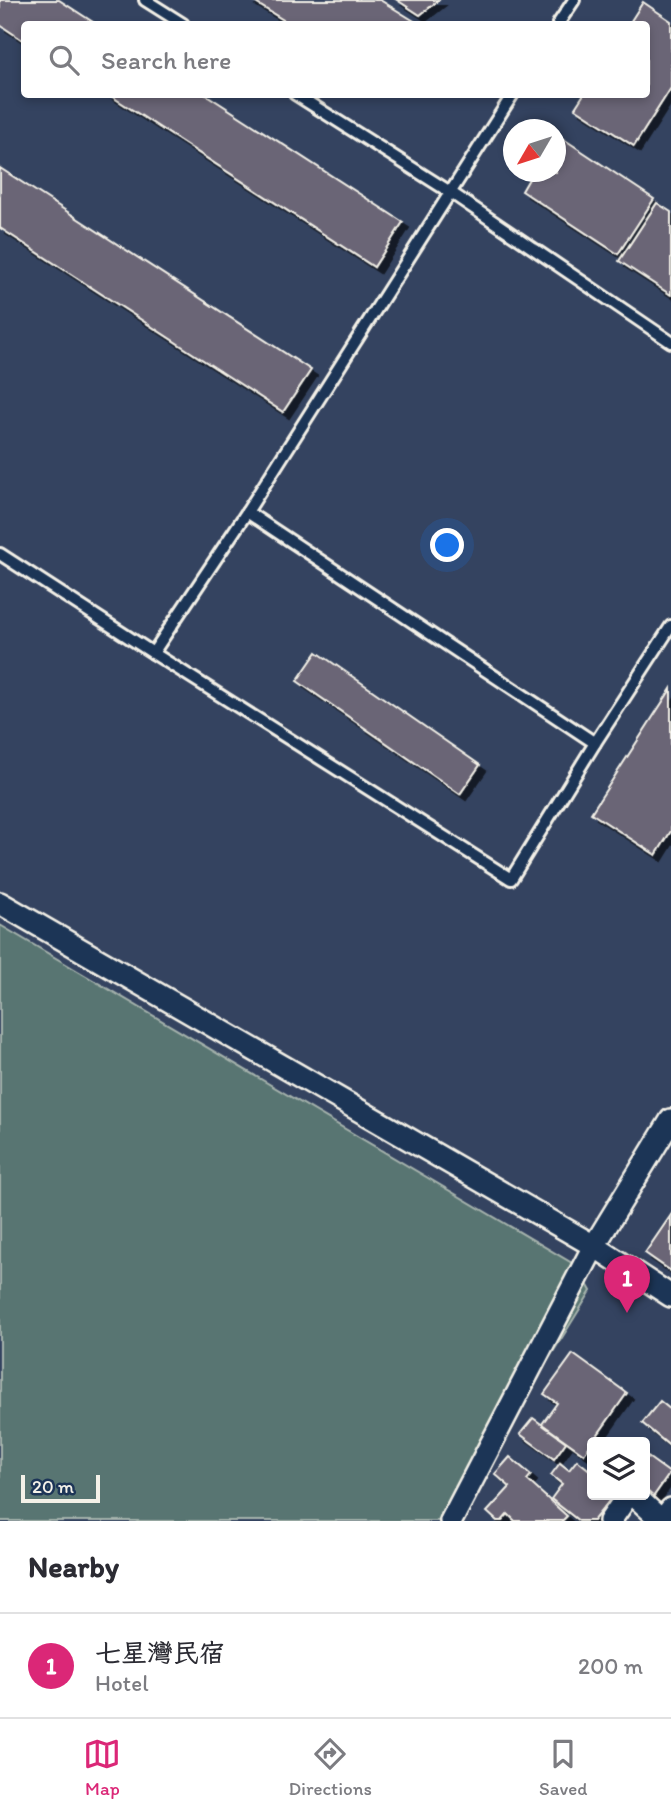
<!DOCTYPE html>
<html lang="en">
<head>
<meta charset="utf-8">
<style>
	:root { --surface:#fff; --page:#f7f7f7; --text:#2b2b33; --muted:#7c7c81; --line:#e1e1e2; --accent:#db2777 }
	body { margin:0; font-family:Itim,"LXGW WenKai TC",sans-serif; background:var(--page); color:var(--text) }
	.controls { position:absolute; right:21px; bottom:21px; display:grid; overflow:hidden; border-radius:7px; box-shadow:0 4px 10px #0003 }
	.controls button { width:63px; height:63px; display:grid; place-items:center; padding:0; border:0; border-bottom:2px solid var(--line); background:var(--surface); color:var(--text); font:35px sans-serif }
	.compass { position:absolute; left:503px; top:119px; width:63px; height:63px; border-radius:50%; background:var(--surface); box-shadow:0 4px 10px #0003; rotate:231deg }
	.scale { position:absolute; left:21px; bottom:18px; width:79px; box-sizing:border-box; padding-left:7px; border:4px solid #f4f1e8; border-top:0; font-size:19px; line-height:24px; white-space:nowrap; color:#f4f1e8; -webkit-text-stroke:5px #1d3557; paint-order:stroke }
	.you { position:absolute; left:448px; top:546px; width:24px; height:24px; margin:-18px; border:5px solid #fff; border-radius:50%; background:#1a73e8; box-shadow:0 0 0 10px #1a73e833 }
	.badge { display:grid; place-items:center; width:46px; height:46px; border-radius:50%; background:var(--accent); color:#fff; font-size:23px; font-weight:700 }
	.pin { position:absolute; translate:-50% -58px; filter:drop-shadow(0 2px 4px #0008) }
	.pin::after { content:''; position:absolute; top:37px; width:24px; height:21px; background:inherit; clip-path:polygon(0 0,100% 0,50% 100%) }
	.list { margin:0; padding:0; list-style:none }
	h2 { display:flex; justify-content:space-between; align-items:center; height:91px; margin:0; padding:0 28px; font-size:30px }
	h2 small { font-size:23px; font-weight:400; color:var(--muted) }
	.list li { display:grid; grid-template-columns:46px 1fr auto; gap:21px; align-items:center; box-sizing:border-box; height:105px; padding:0 28px; border-top:2px solid var(--line) }
	.list b { display:block; font-size:26px; white-space:nowrap }
	.list p { margin:0; font-size:23px; white-space:nowrap; color:var(--muted) }
	.list em { font-size:23px; font-style:normal; color:var(--muted) }
	.icon { flex:none; width:38px; height:38px; fill:none; stroke:currentColor; stroke-width:2; stroke-linecap:round; stroke-linejoin:round }
	.map { position:relative; flex:none; width:671px; height:1521px; overflow:hidden }
	.search { position:absolute; background:var(--surface); box-shadow:0 4px 10px #0003; left:21px; right:21px; top:21px; height:77px; display:flex; align-items:center; gap:18px; box-sizing:border-box; padding:0 24px; border-radius:7px; color:var(--muted); font-size:26px }
	.sheet { height:196px; background:var(--surface) }
	nav { display:flex; justify-content:space-around; align-items:center; box-sizing:border-box; height:98px; border-top:2px solid var(--line); background:var(--surface); font-size:19px; color:var(--muted) }
	nav a { display:grid; justify-items:center; gap:4px }
	nav .on { color:var(--accent) }
	.map>svg:first-child { display:block }
</style>
</head>
<body>
<div class="map">
<svg width="671" height="1521" viewBox="0 0 671 1521">
	<defs>
		<filter id="shadow"><feDropShadow dx="6" dy="6" stdDeviation="0" flood-color="#0009"/></filter>
	</defs>
	<rect width="100%" height="100%" fill="#344360"/>
	<filter id="ink" filterUnits="userSpaceOnUse"><feTurbulence type="fractalNoise" baseFrequency=".0143" numOctaves="2"/><feDisplacementMap in="SourceGraphic" scale="14" xChannelSelector="R" yChannelSelector="G"/><feConvolveMatrix kernelMatrix="1 2 1 2 8 2 1 2 1" color-interpolation-filters="sRGB"/></filter>
	<g filter="url(#ink)">
		<polygon fill="#587572" stroke="#a6b3ad" stroke-width="2" points="0,925 577,1266 591,1291 448,1521 0,1521"/>
		<g fill="#6a6576" stroke="#f4f1e8" stroke-width="2" filter="url(#shadow)">
			<polygon points="0,0 59,0 96,24 24,24 24,41 0,25"/>
			<polygon points="251,0 380,0 419,24 290,24"/>
			<polygon points="397,0 439,0 420,15"/>
			<polygon points="643,2 671,21 671,88 634,146 575,108 584,94 646,94 646,24 629,24"/>
			<polygon points="108,94 205,94 403,222 374,267"/>
			<polygon points="556,134 654,199 618,254 522,191 533,172 556,172"/>
			<polygon points="0,168 311,370 283,412 0,228"/>
			<polygon points="657,203 671,212 671,295 619,261"/>
			<polygon points="317,652 480,765 460,794 297,681"/>
			<polygon points="671,689 671,831 656,855 591,813"/>
			<polygon points="671,1215 671,1271 645,1253"/>
			<polygon points="573,1354 627,1393 584,1454 542,1424 557,1403 544,1394"/>
			<polygon points="660,1401 671,1410 671,1447 642,1423"/>
			<polygon points="533,1418 566,1442 554,1459 520,1434"/>
			<polygon points="645,1455 670,1473 653,1497 645,1491"/>
			<polygon points="510,1457 531,1475 527,1480 567,1516 562,1521 515,1521 508,1514 502,1521 497,1521 487,1512 510,1487 495,1474"/>
			<polygon points="577,1460 592,1472 592,1495 614,1495 593,1521 579,1521 551,1499 562,1484 551,1475 560,1463 569,1470"/>
		</g>
		<g fill="none" stroke-linecap="round" stroke-linejoin="round">
			<defs>
				<g id="service">
					<polyline points="145,0 183,24"/>
					<polyline points="558,24 574,0"/>
					<polyline points="295,94 450,192 671,342"/>
					<polyline points="513,94 247,512 595,743"/>
					<polyline points="0,554 153,653 511,879 595,743 671,626"/>
					<polyline points="153,653 247,512"/>
				</g>
				<g id="minor">
					<polyline points="0,903 594,1246 671,1296"/>
					<polyline points="634,1495 662,1521 671,1509"/>
					<polyline points="451,1521 594,1246 671,1120"/>
					<polyline points="610,1521 628,1495"/>
				</g>
			</defs>
			<use href="#service" stroke="#f4f1e8" stroke-width="16"/>
			<use href="#minor" stroke="#f4f1e8" stroke-width="26"/>
			<use href="#service" stroke="#1d3557" stroke-width="10"/>
			<use href="#minor" stroke="#1d3557" stroke-width="21"/>
		</g>
	</g>
</svg>
<div class="controls">
<button><svg class="icon" aria-label="layers" viewBox="0 0 24 24"><path d="M12 4l9 5-9 5-9-5zM3 14l9 5 9-5"/></svg></button>
</div>
<svg class="compass" viewBox="-18 -18 36 36"><path d="M0-13l5 13h-10z" fill="#e53935"/><path d="M0 13l5-13h-10z" fill="#7c7c81"/></svg>
<div class="scale">20 m</div>
<div class="you"></div>
<div class="pin badge" style="left:627px;top:1313px">1</div>
<div class="search"><svg class="icon" aria-label="search" viewBox="0 0 24 24"><circle cx="10" cy="10" r="6"/><path d="M15 15l6 6"/></svg>Search here</div>
</div>
<section class="sheet">
<h2>Nearby<small></small></h2>
<ul class="list">
<li><span class="badge">1</span><div><b>七星灣民宿</b><p>Hotel</p></div><em>200 m</em></li>
</ul>
</section>
<nav>
<a class="on"><svg class="icon" aria-label="map" viewBox="0 0 24 24"><path d="M3 6l6-2 6 2 6-2v14l-6 2-6-2-6 2zM9 4v14M15 6v14"/></svg>Map</a>
<a><svg class="icon" aria-label="directions" viewBox="0 0 24 24"><path d="M12 3l9 9-9 9-9-9zM9 14v-3h6M13 9l2 2-2 2"/></svg>Directions</a>
<a><svg class="icon" aria-label="saved" viewBox="0 0 24 24"><path d="M7 4h10v16l-5-4-5 4z"/></svg>Saved</a>
</nav>
</body>
</html>
